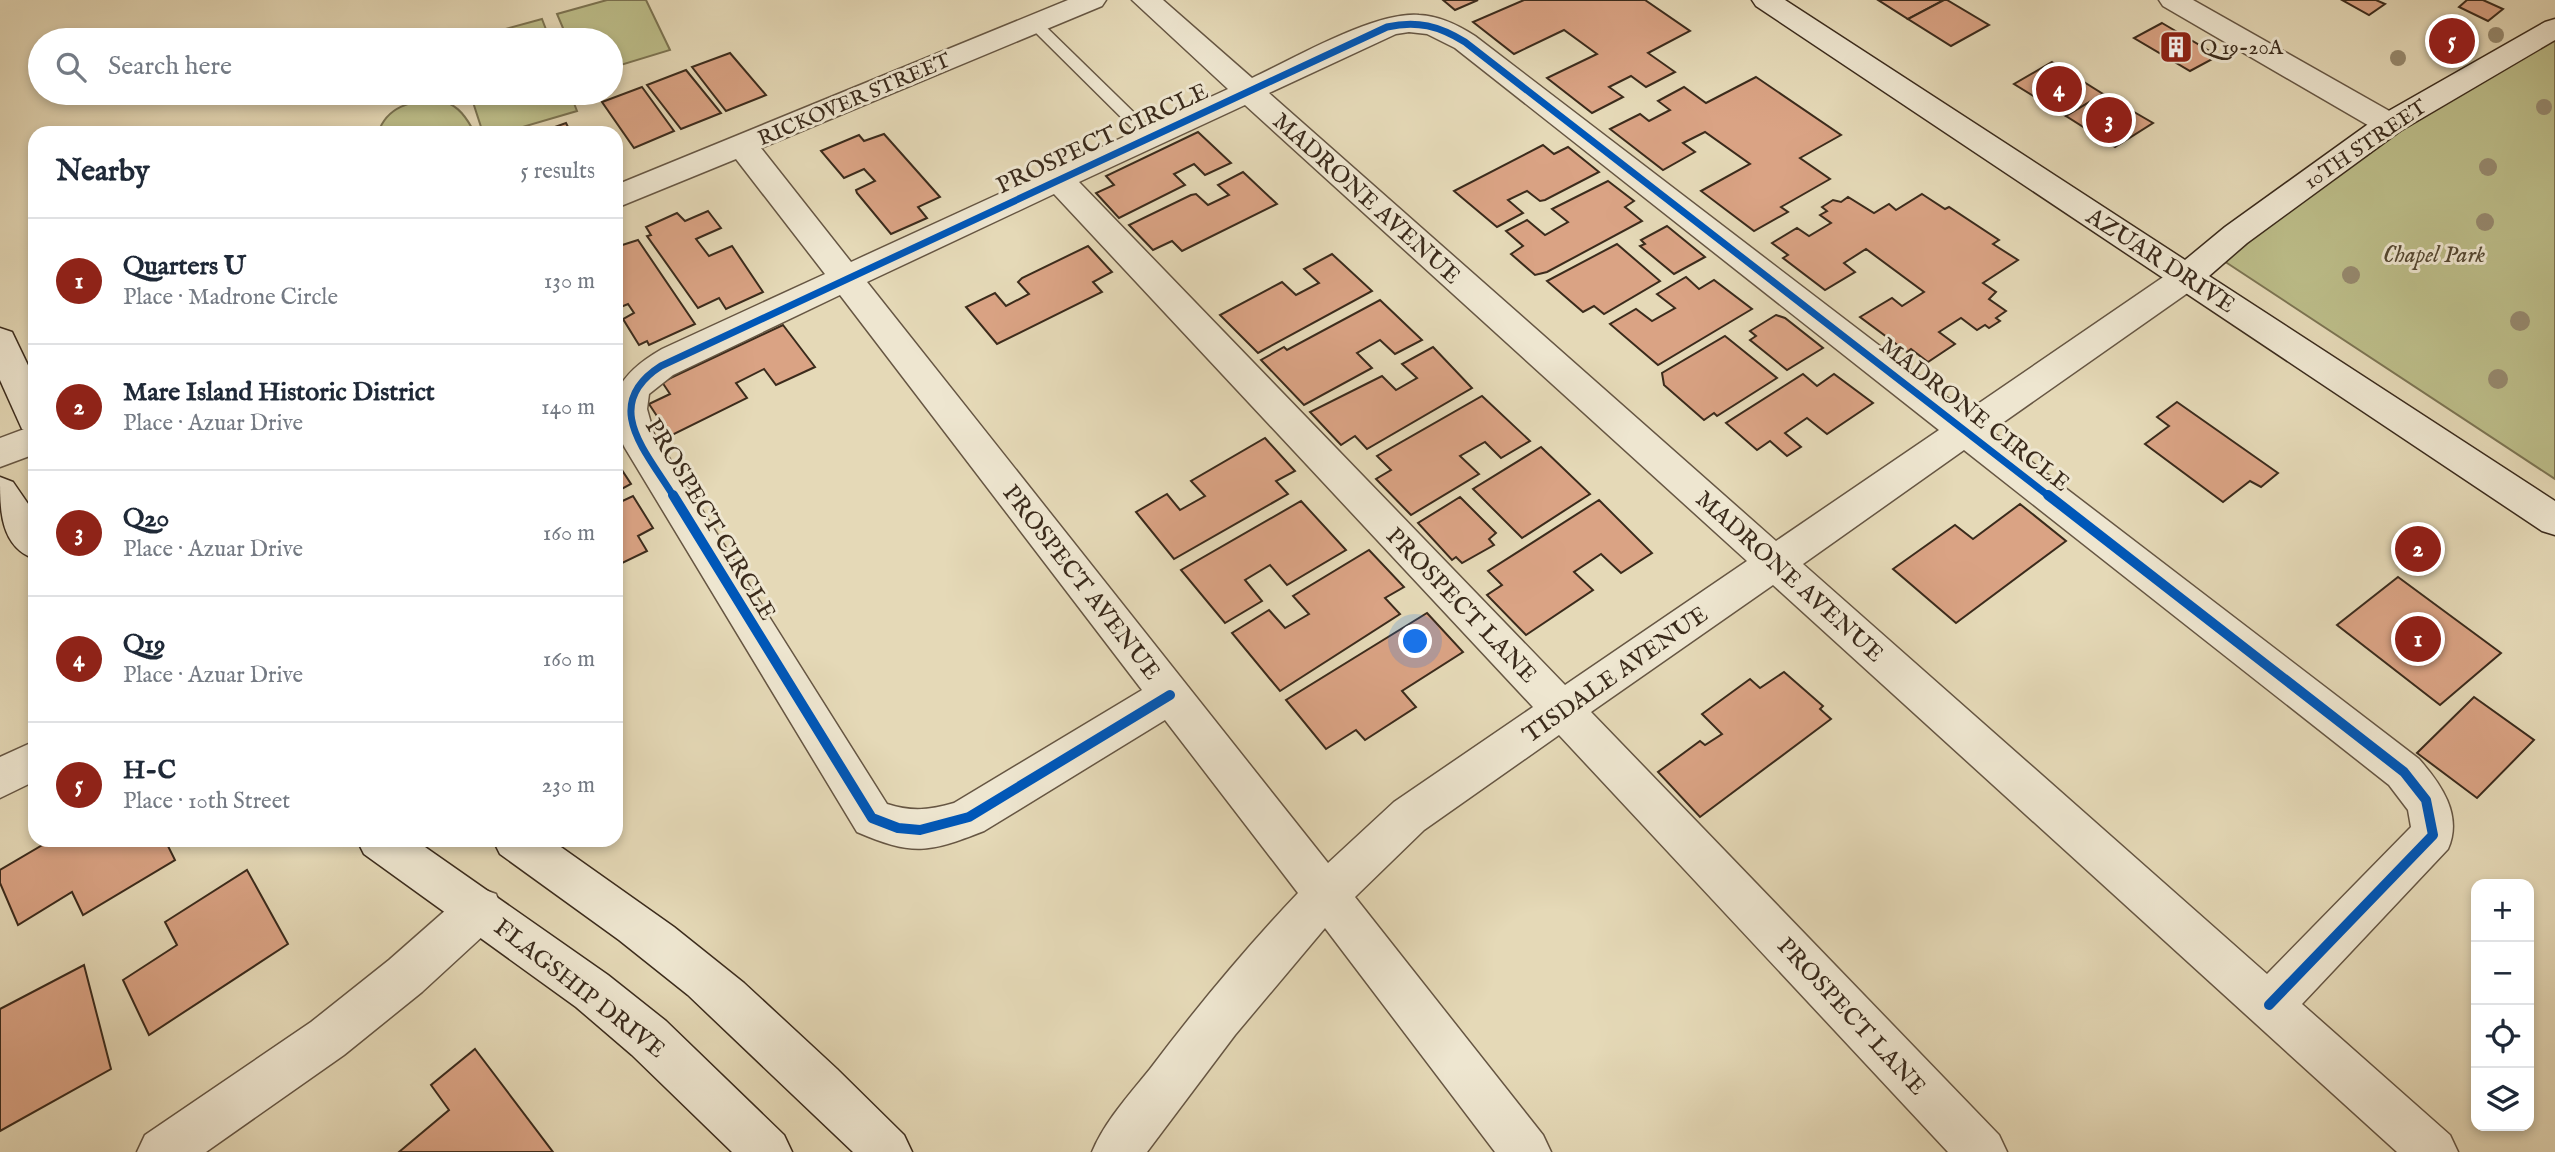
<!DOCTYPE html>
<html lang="en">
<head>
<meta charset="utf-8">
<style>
	:root { --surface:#fff; --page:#f6f6f7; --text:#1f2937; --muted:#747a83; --line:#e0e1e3; --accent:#8f2418 }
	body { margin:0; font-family:"IM FELL English",serif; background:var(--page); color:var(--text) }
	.controls { position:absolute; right:21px; bottom:21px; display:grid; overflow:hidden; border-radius:14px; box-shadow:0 4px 10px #0003 }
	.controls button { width:63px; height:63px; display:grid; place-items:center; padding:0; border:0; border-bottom:2px solid var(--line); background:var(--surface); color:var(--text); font:35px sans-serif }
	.you { position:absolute; left:1416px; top:642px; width:24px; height:24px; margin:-18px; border:5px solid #fff; border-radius:50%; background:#1a73e8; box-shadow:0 0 0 10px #1a73e833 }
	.badge { display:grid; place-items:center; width:46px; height:46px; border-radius:50%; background:var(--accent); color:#fff; font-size:23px; font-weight:700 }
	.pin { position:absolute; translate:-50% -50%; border:4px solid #fff; box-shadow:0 2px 7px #0006 }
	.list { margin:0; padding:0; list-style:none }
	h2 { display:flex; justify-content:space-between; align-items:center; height:91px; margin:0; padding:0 28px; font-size:30px }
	h2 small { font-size:23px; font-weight:400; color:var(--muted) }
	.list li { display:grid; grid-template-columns:46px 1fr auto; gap:21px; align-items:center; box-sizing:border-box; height:126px; padding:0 28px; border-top:2px solid var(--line) }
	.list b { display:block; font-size:26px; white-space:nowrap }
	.list p { margin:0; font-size:23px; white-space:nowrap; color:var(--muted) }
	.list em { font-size:23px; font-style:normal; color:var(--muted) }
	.icon { flex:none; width:38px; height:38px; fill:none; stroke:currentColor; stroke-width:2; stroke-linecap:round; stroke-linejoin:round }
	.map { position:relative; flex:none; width:2555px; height:1152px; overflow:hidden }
	.search { position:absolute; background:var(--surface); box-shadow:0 4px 10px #0003; left:28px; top:28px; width:595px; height:77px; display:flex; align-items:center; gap:18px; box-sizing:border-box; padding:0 24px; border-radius:38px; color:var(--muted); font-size:26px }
	.panel { position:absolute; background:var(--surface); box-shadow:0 4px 10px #0003; left:28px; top:126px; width:595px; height:721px; border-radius:21px }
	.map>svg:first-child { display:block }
</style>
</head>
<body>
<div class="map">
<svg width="2555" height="1152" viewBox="0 0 2555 1152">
	<rect width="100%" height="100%" fill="#e5d9b7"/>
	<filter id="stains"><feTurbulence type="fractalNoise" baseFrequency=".00286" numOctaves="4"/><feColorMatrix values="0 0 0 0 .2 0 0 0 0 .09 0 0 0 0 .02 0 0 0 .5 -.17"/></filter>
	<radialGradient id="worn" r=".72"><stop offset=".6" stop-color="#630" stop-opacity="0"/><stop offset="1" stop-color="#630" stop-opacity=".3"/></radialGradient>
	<g fill="#bcbd89" stroke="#7c7452" stroke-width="2">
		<polygon points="607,0 646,0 670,50 611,68 611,40 568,40 557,14"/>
		<polygon points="542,19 550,40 465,40"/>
		<path d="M2555 36V479L2224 261C2328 180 2436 96 2555 36Z"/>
		<polygon points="470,93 570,93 577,111 502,133 483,133"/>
		<path d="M438 99C455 104 463 112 472 128L470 133H378C387 106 411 101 438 99Z"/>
	</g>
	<g fill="#daa384" stroke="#3b2b1c" stroke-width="2">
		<polygon points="1443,0 1478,0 1455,10"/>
		<polygon points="1524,0 1645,0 1690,31 1648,53 1675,72 1646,87 1631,76 1609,87 1623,97 1592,113 1547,78 1597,54 1564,30 1514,54 1473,22"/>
		<polygon points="1878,0 1944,0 1908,19"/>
		<polygon points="1944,0 1947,0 1989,25 1951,46 1908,19"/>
		<polygon points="2342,0 2376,0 2385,4 2369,15"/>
		<polygon points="2467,0 2483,0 2503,9 2488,21 2459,7"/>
		<polygon points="2162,23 2218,56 2190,71 2134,38"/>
		<polygon points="2445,28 2475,43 2460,55 2430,40"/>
		<polygon points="730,53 766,95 726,111 692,67"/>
		<polygon points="2052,62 2103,94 2066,116 2014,84"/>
		<polygon points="686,70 721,113 681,129 647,85"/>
		<polygon points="1756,77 1841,135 1800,158 1830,179 1781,207 1788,212 1754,231 1701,191 1750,164 1705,132 1683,143 1695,152 1663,170 1610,129 1640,114 1649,121 1670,110 1658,101 1684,87 1706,103"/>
		<polygon points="642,87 674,131 634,148 602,102"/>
		<polygon points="2103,94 2153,123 2115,147 2066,116"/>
		<polygon points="566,123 571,133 538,133"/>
		<polygon points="1198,132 1231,163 1205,175 1194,164 1174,174 1185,185 1119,218 1096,193 1114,185 1106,176"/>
		<polygon points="884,134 940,197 918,207 927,218 891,234 857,193 856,190 875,181 864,169 844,178 821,151 859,135 864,141"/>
		<polygon points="1543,145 1554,154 1568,147 1599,172 1545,200 1540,201 1527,191 1508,200 1523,213 1497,227 1454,191"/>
		<polygon points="1243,172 1277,204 1182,251 1172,241 1153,250 1129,225 1191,195 1196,194 1208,205 1229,195 1218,185"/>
		<polygon points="1608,181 1634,201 1625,207 1642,221 1547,272 1535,275 1511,254 1523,246 1506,231 1527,220 1545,235 1568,222 1552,209"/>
		<polygon points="1922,194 1945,209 1949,207 1999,240 1993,244 2018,260 1983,283 1996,292 1989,299 2006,311 1996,318 2000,321 1989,328 1985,325 1977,330 1961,318 1939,332 1955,344 1928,362 1911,349 1907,352 1860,317 1892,298 1902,306 1924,292 1866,249 1844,263 1855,272 1825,290 1783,258 1788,255 1772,243 1797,228 1809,236 1831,223 1820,215 1827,211 1822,207 1833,200 1841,202 1848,197 1874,213 1889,204 1896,210"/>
		<polygon points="708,211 721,228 696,239 709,256 732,246 763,292 726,309 719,298 698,308 647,236 651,235 646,227 677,213 685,221"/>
		<polygon points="1667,226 1705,257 1674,274 1640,246 1645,244 1641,240"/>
		<polygon points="638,240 695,324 649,345 647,341 639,345 623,319 634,313 628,304 616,309 616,247"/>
		<polygon points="1617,244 1660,281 1604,314 1594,306 1583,312 1547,281"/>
		<polygon points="1088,246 1112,272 1093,282 1102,292 997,344 966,307 995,293 1006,306 1029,294 1018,282 1022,278"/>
		<polygon points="1332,254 1372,291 1258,353 1220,315 1282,282 1296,295 1319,283 1304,269"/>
		<polygon points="1686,277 1699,289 1714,280 1752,309 1658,365 1610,324 1636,309 1652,321 1675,308 1657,294"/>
		<polygon points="1380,300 1422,340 1395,354 1380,340 1357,353 1372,368 1304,405 1261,360 1284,347 1287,350"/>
		<polygon points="1776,315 1785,318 1823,348 1787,370 1750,340 1756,336 1750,331"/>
		<polygon points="783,325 815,367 776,385 764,369 736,383 747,398 670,436 649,404 670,394 662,382"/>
		<polygon points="1725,336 1777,378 1717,416 1714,413 1704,420 1664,385 1662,373"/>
		<polygon points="1433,347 1472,388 1367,449 1355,436 1341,445 1310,412 1382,376 1396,390 1417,378 1402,364"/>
		<polygon points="1803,374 1817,386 1834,374 1873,403 1827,434 1807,418 1785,433 1801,447 1787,456 1770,441 1757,450 1726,423"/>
		<polygon points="1482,396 1530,441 1501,458 1485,442 1460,456 1479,474 1411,515 1376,479 1391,470 1377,456"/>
		<polygon points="2177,402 2278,473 2261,487 2250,481 2223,502 2145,444 2169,426 2157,417"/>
		<polygon points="1265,438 1295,471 1276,481 1288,494 1174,559 1136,512 1167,494 1180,510 1205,496 1191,481"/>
		<polygon points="1541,447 1590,494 1522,538 1473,489"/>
		<polygon points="616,461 631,484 616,492"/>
		<polygon points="633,496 653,528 638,536 647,551 616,566 616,504"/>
		<polygon points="1460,497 1496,533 1489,539 1494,545 1462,563 1456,557 1452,560 1418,523"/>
		<polygon points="1599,500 1652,553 1621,573 1601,554 1574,572 1593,590 1526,635 1487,595 1502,585 1488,571"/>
		<polygon points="1301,501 1346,550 1287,585 1270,565 1245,580 1262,601 1225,623 1181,570"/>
		<polygon points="2020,504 2066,541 1956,623 1893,569 1955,525 1973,539"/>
		<polygon points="1369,550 1404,587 1385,598 1400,614 1280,691 1232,633 1269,610 1285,628 1309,614 1293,596"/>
		<polygon points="2398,577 2501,653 2440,705 2337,625"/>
		<polygon points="1427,613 1463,652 1402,691 1416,707 1365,740 1356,730 1326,749 1286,700"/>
		<polygon points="1784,672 1823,706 1820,709 1831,719 1700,817 1658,772 1700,741 1705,745 1722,734 1702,714 1750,679 1760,688"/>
		<polygon points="2474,697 2534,740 2477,798 2417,753"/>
		<polygon points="51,840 165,840 175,860 83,915 72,892 18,925 0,883 0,870"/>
		<polygon points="247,870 288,944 149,1035 123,980 177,945 165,922"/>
		<polygon points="84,965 111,1069 0,1131 0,1009"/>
		<polygon points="475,1049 553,1152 399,1152 449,1110 431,1085"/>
	</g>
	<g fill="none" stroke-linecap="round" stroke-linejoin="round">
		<defs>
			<polygon id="lane" points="1035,20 1040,21 1155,133 1155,141 1145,141 1030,27 1030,21"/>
			<g id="street">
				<path d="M1068 0H1106L1102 6 761 148 851 262 1228 89 1132 0H1163L1252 78C1293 59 1375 11 1419 15 1440 16 1458 25 1475 36L1966 412 2175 269 2187 265 2199 269 2204 277 2199 285 1991 431 2419 759C2441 784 2463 815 2448 849L2302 1004 2450 1135 2458 1152H2397L1773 585 1591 712 1999 1135 2007 1152H1948L1559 735 1424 830 1355 897 1543 1135 1551 1152H1495L1325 928 1235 1035 1147 1152H1092C1105 1121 1129 1095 1150 1069 1196 1008 1245 949 1298 893L1165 720 984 831C928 853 913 856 857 832L625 448C600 401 620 373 662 349L825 274 736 159 616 208V185ZM1409 32 1427 34 1455 48 1939 430 1776 541 1269 93 1396 34ZM1245 105 1747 561 1565 685 1079 182ZM1054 194 1533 707 1394 802 1328 863 867 282ZM840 295 1142 690 954 803C931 810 911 812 887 804L654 434 647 409 649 394 673 375ZM1964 450 2389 785 2408 810 2411 827 2267 974 1803 564Z"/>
				<polygon points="2159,0 2193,0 2400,117 2404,124 2400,131 2389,134 2378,131 2163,6"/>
				<polygon points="35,425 35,454 0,467 0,438"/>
				<polygon points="35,741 35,781 0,798 0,757"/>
				<polygon points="480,888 496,894 502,909 496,924 422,992 344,1055 206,1152 137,1152 145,1135 311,1022 389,960 464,894"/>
			</g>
			<g id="secondary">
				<polygon points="1752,0 1785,0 2185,260 2225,227 2378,117 2545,22 2555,19 2555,40 2400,131 2247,243 2209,276 2555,501 2555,535 2542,531 1756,6"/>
				<polygon points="0,328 12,332 35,380 35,433 22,429 0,380"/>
				<path d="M0 477 13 482 35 514V559C0 547 0 510 0 477Z"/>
				<polygon points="357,840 415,840 608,975 666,1021 784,1135 792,1152 732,1152 632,1055 576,1007 364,854"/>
				<polygon points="493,840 551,840 674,927 744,983 837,1069 904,1135 912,1152 853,1152 688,995 619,940 500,854"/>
			</g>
		</defs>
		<use href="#lane" stroke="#665643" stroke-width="3"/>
		<use href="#street" stroke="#665643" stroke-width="3"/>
		<use href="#secondary" stroke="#3b2b1c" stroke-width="3"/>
		<use href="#lane" fill="#eee6d0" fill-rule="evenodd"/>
		<use href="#street" fill="#eee6d0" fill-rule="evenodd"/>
		<use href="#secondary" fill="#eee6d0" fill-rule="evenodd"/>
		<defs>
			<path id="cycleway-far1" d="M674 497C646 451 600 405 661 366L1387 27C1417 20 1439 26 1465 42L2050 497"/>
			<g id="cycleway">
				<polyline points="673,495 872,818 898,828 920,830 969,817 1170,695"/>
				<polyline points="2048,495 2404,772 2426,800 2433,835 2269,1005"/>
			</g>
		</defs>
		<use href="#cycleway-far1" stroke="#eee6d0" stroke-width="10"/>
		<use href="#cycleway" stroke="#eee6d0" stroke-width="14"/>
		<use href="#cycleway-far1" stroke="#0057b8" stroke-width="7"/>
		<use href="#cycleway" stroke="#0057b8" stroke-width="10"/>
	</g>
	<g fill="#96896e">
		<circle cx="2496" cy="35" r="8"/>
		<circle cx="2398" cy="58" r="8"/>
		<circle cx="2544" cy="107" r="8"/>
		<circle cx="2488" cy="167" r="9"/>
		<circle cx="2485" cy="222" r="9"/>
		<circle cx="2351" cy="275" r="9"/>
		<circle cx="2520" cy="321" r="10"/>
		<circle cx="2498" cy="379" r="10"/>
	</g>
	<defs>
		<symbol id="building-square" viewBox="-11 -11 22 22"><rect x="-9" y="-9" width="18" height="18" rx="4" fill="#8f2418" stroke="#eee6d0"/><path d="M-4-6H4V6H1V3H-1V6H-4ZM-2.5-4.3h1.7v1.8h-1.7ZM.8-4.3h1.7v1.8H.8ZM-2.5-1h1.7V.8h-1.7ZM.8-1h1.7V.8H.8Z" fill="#fff"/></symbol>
	</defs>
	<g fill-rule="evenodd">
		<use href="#building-square" x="2157" y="28" width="38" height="38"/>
	</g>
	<g text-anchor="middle" stroke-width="6" stroke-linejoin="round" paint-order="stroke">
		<g font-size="21" fill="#3b2b1c" stroke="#eee6d0" text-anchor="start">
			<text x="2200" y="54">Q 19-20A</text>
		</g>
		<g font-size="21" fill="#3b2b1c" stroke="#eee6d0">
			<text transform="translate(854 99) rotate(-23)" y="7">RICKOVER STREET</text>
			<text transform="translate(2365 144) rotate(-34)" y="7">10TH STREET</text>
		</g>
		<g font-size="24" fill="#3b2b1c" stroke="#eee6d0">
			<text transform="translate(1102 138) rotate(-25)" y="8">PROSPECT CIRCLE</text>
			<text transform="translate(1367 198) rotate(42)" y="8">MADRONE AVENUE</text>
			<text transform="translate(2161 260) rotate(33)" y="8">AZUAR DRIVE</text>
			<text transform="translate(1975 414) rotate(38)" y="8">MADRONE CIRCLE</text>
			<text transform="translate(711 519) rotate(59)" y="8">PROSPECT CIRCLE</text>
			<text transform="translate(1790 576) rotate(42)" y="8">MADRONE AVENUE</text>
			<text transform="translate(1082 582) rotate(52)" y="8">PROSPECT AVENUE</text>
			<text transform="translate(1462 605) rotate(46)" y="8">PROSPECT LANE</text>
			<text transform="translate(1615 674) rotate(-35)" y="8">TISDALE AVENUE</text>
			<text transform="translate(580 988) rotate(38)" y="8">FLAGSHIP DRIVE</text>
			<text transform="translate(1852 1016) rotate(47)" y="8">PROSPECT LANE</text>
		</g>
		<g font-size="24" font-style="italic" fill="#554832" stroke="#eee6d0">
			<text x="2434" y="262">Chapel Park</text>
		</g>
	</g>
	<rect width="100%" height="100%" filter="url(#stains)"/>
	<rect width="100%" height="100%" fill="url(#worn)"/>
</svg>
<div class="controls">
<button>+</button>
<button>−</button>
<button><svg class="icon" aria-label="locate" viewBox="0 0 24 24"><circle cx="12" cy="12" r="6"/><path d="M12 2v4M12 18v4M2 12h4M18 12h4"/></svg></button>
<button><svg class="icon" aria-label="layers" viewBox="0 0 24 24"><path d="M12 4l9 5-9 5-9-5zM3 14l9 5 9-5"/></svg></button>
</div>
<div class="you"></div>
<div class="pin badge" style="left:2418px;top:639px">1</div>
<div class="pin badge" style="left:2418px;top:549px">2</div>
<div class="pin badge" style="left:2109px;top:120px">3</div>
<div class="pin badge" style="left:2059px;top:89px">4</div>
<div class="pin badge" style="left:2452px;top:41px">5</div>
<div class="search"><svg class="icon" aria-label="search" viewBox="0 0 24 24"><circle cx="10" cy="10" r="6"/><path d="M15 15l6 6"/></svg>Search here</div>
<section class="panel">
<h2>Nearby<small>5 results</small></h2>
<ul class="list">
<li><span class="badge">1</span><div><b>Quarters U</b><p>Place · Madrone Circle</p></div><em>130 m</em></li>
<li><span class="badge">2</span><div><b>Mare Island Historic District</b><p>Place · Azuar Drive</p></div><em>140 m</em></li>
<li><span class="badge">3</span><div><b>Q20</b><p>Place · Azuar Drive</p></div><em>160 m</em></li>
<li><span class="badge">4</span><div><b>Q19</b><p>Place · Azuar Drive</p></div><em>160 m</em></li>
<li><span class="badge">5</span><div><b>H-C</b><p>Place · 10th Street</p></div><em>230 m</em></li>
</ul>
</section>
</div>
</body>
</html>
